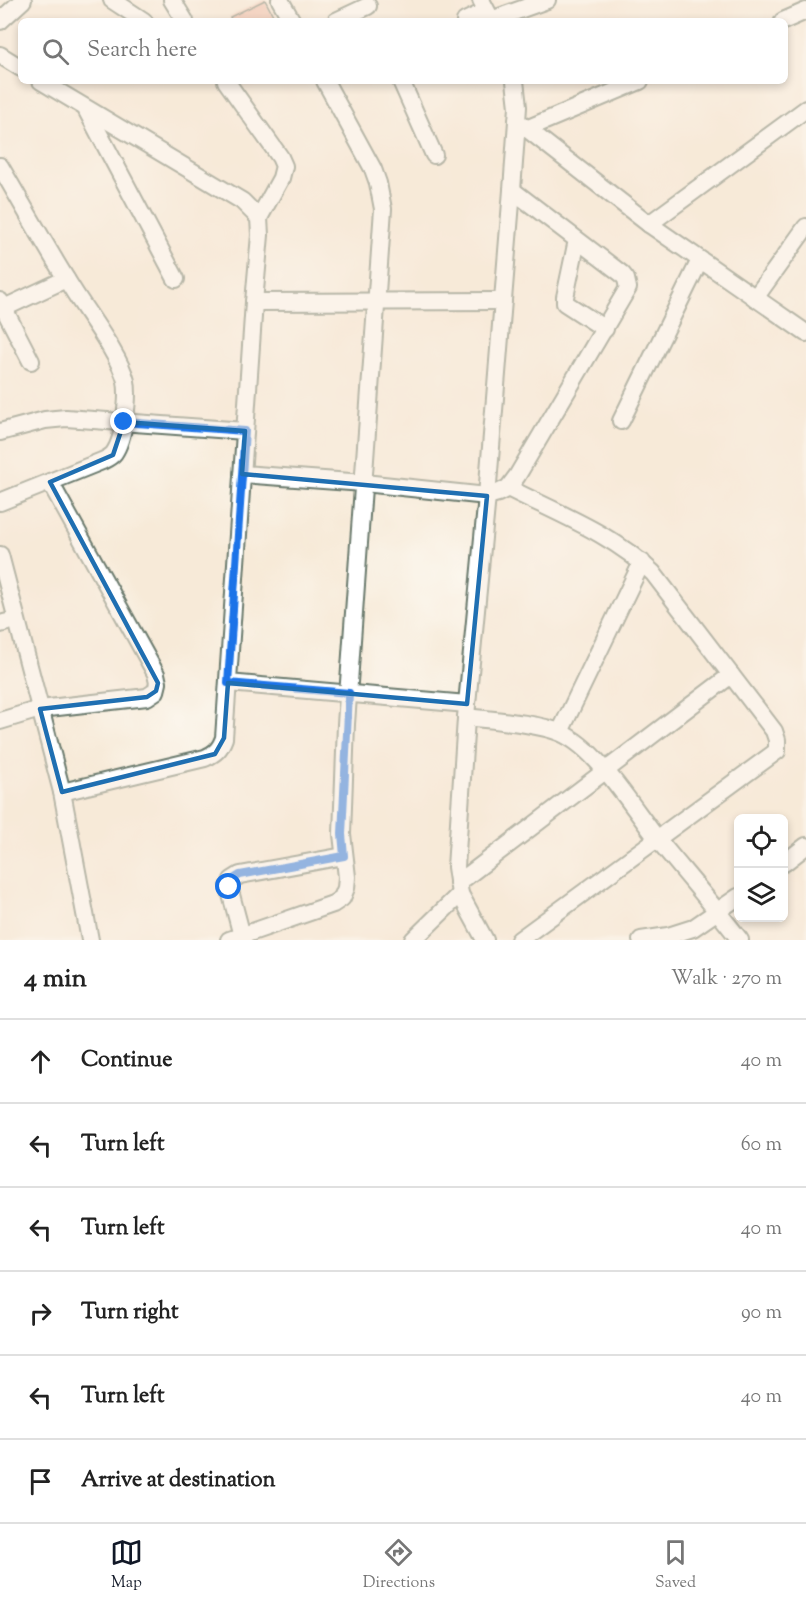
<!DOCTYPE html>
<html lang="en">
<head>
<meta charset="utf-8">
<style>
	:root { --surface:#fff; --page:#f6f6f6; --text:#222; --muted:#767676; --line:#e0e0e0; --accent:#111827 }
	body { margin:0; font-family:"Sorts Mill Goudy",serif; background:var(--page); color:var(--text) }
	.controls { position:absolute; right:18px; bottom:18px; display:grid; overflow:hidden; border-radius:9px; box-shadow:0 3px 9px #0003 }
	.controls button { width:54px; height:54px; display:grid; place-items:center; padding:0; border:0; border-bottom:2px solid var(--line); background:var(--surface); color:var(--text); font:30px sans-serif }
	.stop { position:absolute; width:18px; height:18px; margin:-14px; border:4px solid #1a73e8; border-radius:50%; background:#fff }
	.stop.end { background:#1a73e8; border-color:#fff; box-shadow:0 2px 6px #0008 }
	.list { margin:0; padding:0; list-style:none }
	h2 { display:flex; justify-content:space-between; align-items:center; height:78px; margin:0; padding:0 24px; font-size:26px }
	h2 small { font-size:20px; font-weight:400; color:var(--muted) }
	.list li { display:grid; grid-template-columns:39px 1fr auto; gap:18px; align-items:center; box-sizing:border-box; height:84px; padding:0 24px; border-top:2px solid var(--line) }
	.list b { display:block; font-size:22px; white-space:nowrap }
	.list em { font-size:20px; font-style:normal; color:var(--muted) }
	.icon { flex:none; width:33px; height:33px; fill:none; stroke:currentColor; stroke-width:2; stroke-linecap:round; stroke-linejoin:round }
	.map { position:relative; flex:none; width:806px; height:940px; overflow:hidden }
	.search { position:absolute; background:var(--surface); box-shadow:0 3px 9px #0003; left:18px; right:18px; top:18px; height:66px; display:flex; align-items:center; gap:15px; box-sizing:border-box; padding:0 21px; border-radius:9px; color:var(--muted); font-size:22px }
	.sheet { height:582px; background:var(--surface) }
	nav { display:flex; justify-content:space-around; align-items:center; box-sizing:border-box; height:84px; border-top:2px solid var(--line); background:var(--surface); font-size:16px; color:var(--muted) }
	nav a { display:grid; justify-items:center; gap:3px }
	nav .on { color:var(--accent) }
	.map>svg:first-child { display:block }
</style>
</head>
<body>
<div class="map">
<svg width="806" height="940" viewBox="0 0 806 940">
	<rect width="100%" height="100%" fill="#fdfcf7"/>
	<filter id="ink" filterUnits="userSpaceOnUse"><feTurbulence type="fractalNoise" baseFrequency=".0167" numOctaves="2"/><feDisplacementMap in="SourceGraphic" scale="12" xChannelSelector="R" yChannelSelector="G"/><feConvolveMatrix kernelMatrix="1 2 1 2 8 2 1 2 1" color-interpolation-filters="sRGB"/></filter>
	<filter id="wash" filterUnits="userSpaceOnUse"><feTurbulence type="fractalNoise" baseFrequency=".008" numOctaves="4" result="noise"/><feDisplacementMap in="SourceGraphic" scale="24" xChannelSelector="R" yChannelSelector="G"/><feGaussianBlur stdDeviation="1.35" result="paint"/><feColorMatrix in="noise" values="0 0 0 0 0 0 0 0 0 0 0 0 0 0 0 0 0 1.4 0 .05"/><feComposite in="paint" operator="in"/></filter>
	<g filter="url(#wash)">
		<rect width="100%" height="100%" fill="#f7ead8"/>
		<g id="blocks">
			<polygon fill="#eba892" points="265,0 276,21 232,21 230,17"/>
		</g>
	</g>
	<g filter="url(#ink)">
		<use href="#blocks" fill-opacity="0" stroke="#6b7a6d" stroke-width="1.5"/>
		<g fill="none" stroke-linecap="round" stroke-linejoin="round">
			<defs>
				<g id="street">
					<polyline points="112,0 144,21"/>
					<polyline points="172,0 185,21"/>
					<polyline points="280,0 292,21"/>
					<polyline points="481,0 492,21"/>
					<polyline points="491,20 547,0"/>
					<polyline points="0,21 23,0"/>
					<polyline points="336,21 368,6"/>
					<polyline points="465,21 486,11"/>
					<polyline points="783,21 806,11"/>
					<polyline points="0,55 21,68"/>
					<polyline points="226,81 280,157 284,166 281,178 259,218"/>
					<polyline points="401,81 434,155"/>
					<polyline points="87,111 176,279"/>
					<polyline points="517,121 649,224 806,333"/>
					<polyline points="526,129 640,81"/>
					<path d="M0 166C24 207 47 249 73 290 87 313 120 356 126 381 129 398 124 439 114 453 111 457 106 459 102 461L0 502"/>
					<polyline points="649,224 806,109"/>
					<polyline points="577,240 565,297 565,303 605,329"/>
					<polyline points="755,298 806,227"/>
					<polyline points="0,301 31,361"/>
					<polyline points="254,302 503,301"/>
					<polyline points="4,308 66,279"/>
					<polyline points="621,421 700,260"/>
					<polyline points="0,432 45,420 66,418 245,431"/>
					<polyline points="242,474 364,483 487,496 498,493 508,488 517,476 628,288 626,279 622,274 512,190"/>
					<path d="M508 488C557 513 613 534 653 573L774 731 777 740V751L519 940"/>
					<path d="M0 555 62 792 205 758C216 753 220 749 224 738L254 302 260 235 259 218 242 201 41 81"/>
					<polyline points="0,624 16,620"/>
					<polyline points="228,683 467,704"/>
					<path d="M466 717C492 720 539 723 561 733 598 749 633 809 659 841 686 874 714 906 740 940"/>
					<polyline points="0,721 40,709 147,697 156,691 158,683 156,674 50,482"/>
					<polyline points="560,732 642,562"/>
					<polyline points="62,792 90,940"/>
					<polyline points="784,863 806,846"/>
					<polyline points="458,883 731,675"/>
					<polyline points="242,936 229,887 232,880 240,875 344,856"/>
					<polyline points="229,940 333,904 342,898 346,888 347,877 342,834 346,724 383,209 378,183 373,169 325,81"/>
					<polyline points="413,940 460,894"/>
					<polyline points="485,940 460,894 456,867 467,704 487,496 512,190 518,107 515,81"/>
					<polyline points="641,940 668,936 693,928 738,897"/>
				</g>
			</defs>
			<use href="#street" stroke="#6b7a6d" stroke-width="20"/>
			<use href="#street" stroke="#fff" stroke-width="16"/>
		</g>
	</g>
	<g fill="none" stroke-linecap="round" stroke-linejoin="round" filter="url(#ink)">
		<polyline stroke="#1a73e8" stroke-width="8" points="124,422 245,431 228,683 349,693 342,834 344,856 240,875 232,880 229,887"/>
	</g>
	<path d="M0 0H806V940H0ZM124 422 245 431 242 474 487 496 467 704 228 683 224 738 215 754 62 792 40 709 147 697 156 691 158 683 50 482 113 455Z" fill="#f7ead8" fill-opacity=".55" fill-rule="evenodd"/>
	<path fill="none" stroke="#1f6fb2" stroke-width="4.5" stroke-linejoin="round" d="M124 422 245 431 242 474 487 496 467 704 228 683 224 738 215 754 62 792 40 709 147 697 156 691 158 683 50 482 113 455Z"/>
</svg>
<div class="controls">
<button><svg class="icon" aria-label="locate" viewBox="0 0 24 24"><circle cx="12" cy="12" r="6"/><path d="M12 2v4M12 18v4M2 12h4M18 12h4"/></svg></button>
<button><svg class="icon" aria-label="layers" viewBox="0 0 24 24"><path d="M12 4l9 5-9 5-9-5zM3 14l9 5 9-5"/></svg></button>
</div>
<div class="stop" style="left:229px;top:887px"></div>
<div class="stop end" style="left:124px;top:422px"></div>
<div class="search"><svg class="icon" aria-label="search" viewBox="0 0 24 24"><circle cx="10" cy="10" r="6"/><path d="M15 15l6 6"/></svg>Search here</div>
</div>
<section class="sheet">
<h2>4 min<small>Walk · 270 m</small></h2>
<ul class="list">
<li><svg class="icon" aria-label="ahead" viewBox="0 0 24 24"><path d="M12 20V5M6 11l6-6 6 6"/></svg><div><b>Continue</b></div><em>40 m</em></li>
<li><svg class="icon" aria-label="left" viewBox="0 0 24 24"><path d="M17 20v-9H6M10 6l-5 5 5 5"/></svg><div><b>Turn left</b></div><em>60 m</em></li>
<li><svg class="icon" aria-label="left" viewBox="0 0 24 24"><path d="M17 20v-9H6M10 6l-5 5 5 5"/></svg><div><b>Turn left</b></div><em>40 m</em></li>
<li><svg class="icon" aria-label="right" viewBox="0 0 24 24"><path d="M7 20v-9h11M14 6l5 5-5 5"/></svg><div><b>Turn right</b></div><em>90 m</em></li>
<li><svg class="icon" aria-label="left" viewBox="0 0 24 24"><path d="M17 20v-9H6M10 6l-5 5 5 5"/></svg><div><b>Turn left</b></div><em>40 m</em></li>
<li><svg class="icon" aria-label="arrive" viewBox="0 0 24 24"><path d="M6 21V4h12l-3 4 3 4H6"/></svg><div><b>Arrive at destination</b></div></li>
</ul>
</section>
<nav>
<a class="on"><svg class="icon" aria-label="map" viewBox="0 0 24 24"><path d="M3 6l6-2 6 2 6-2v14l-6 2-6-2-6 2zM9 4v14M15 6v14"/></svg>Map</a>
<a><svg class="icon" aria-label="directions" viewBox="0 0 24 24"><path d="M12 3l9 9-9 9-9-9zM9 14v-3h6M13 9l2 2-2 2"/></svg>Directions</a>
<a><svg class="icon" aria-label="saved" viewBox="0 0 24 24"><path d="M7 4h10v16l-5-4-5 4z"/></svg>Saved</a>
</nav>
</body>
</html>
